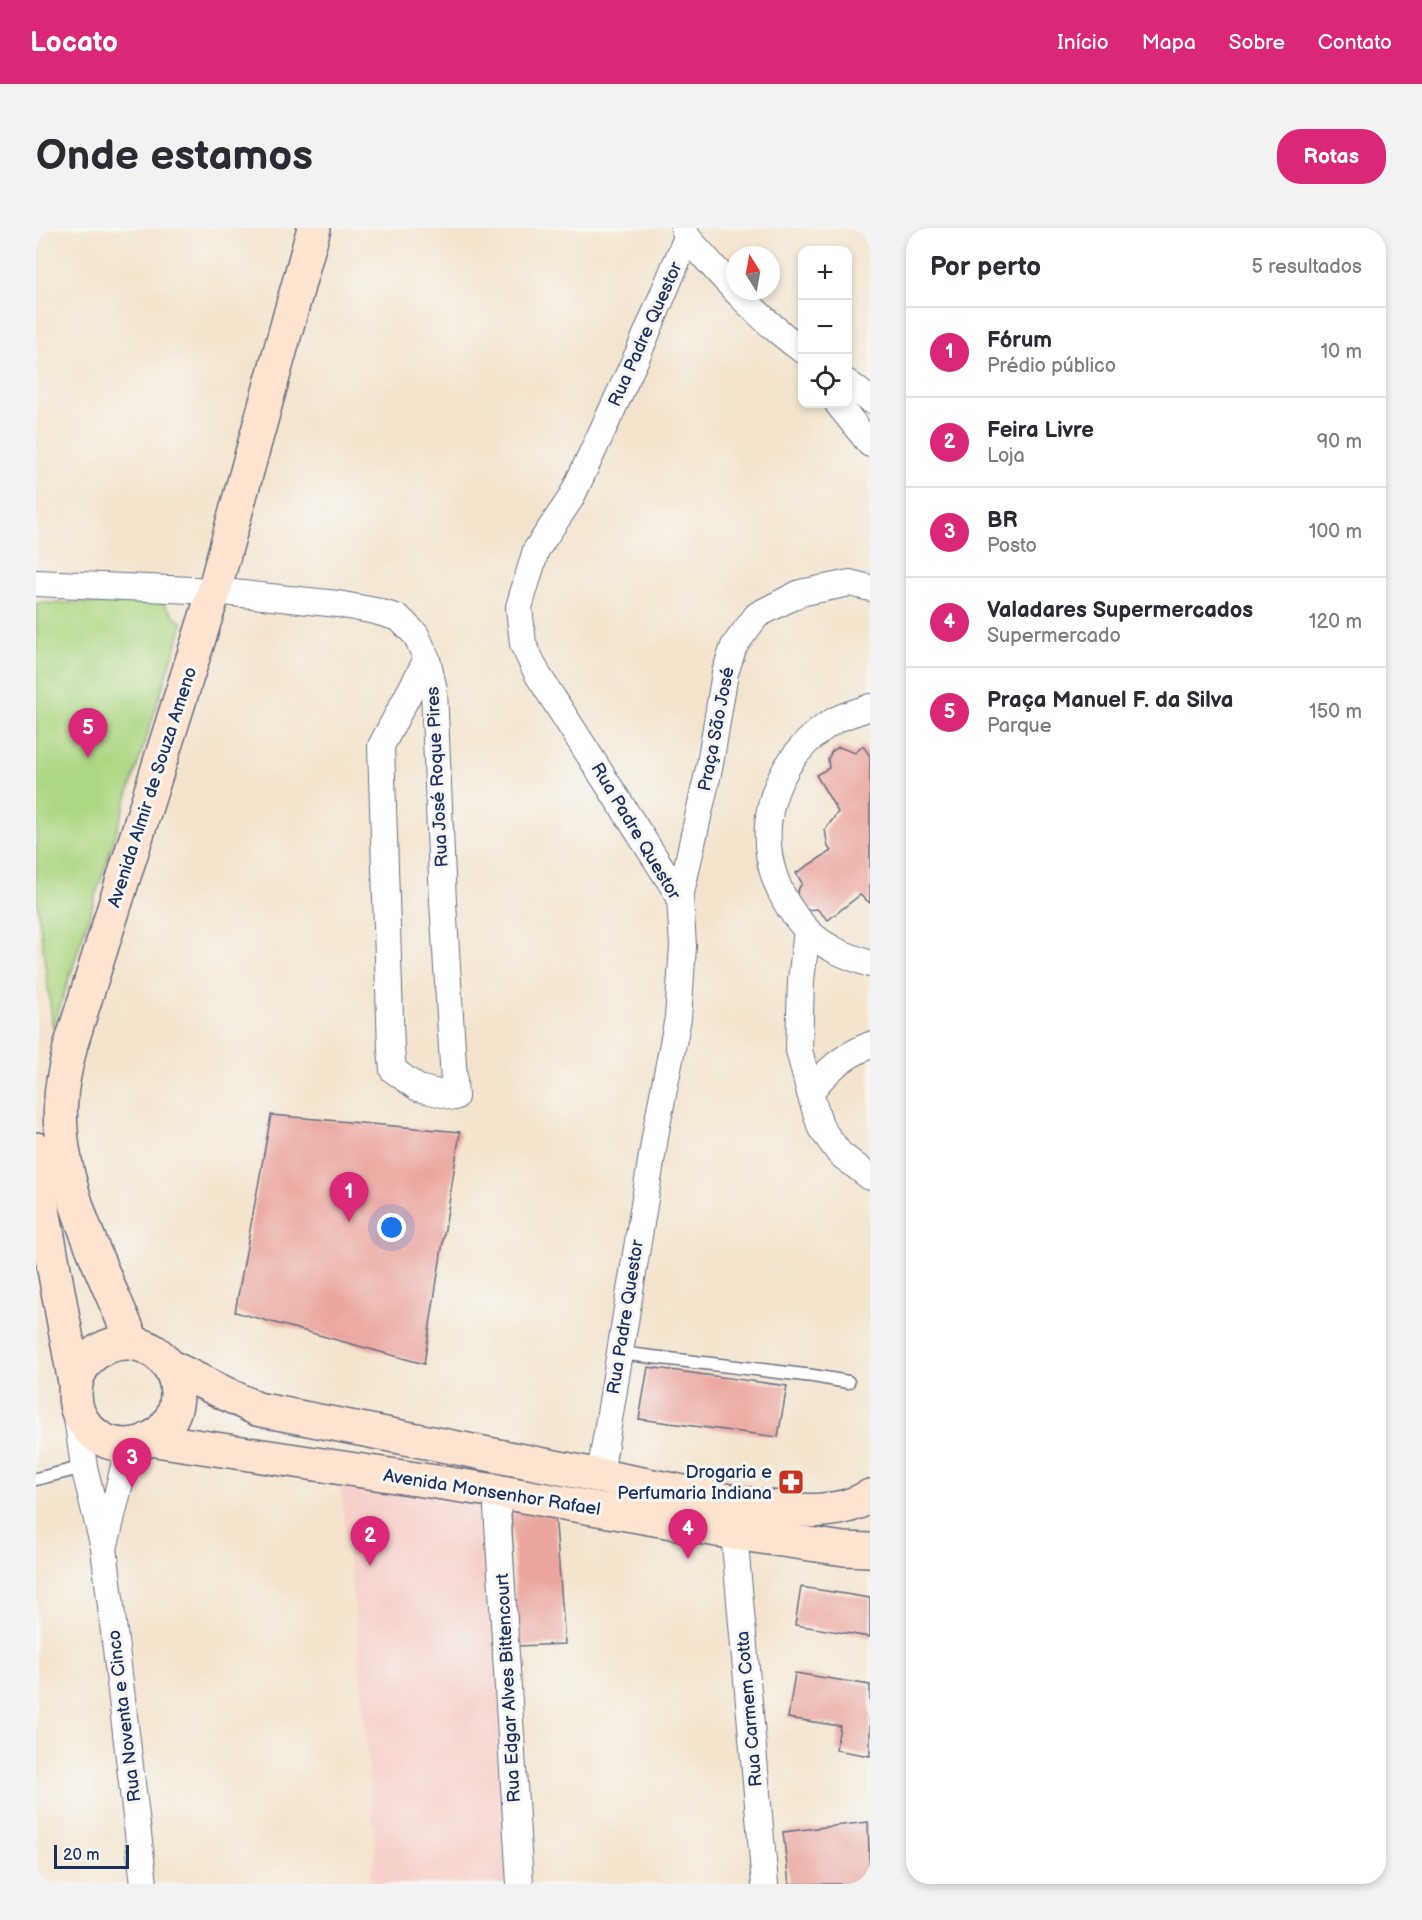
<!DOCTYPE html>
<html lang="pt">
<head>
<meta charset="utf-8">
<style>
	:root { --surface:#fff; --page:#f2f2f3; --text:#2b2b33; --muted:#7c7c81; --line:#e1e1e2; --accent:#db2777 }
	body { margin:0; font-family:"Balsamiq Sans",sans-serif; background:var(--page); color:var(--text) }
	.controls { position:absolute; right:18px; top:18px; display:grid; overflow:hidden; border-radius:12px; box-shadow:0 3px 9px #0003 }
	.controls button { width:54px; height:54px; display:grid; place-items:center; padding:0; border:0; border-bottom:2px solid var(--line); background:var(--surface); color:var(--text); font:30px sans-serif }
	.compass { position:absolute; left:690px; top:18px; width:54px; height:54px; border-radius:50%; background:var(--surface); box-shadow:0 3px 9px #0003; rotate:349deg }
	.scale { position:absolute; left:18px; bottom:15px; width:75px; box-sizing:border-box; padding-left:6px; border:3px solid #1b2f5e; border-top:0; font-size:16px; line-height:21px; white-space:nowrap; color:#1b2f5e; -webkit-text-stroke:4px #f6f6f2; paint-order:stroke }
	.you { position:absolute; left:356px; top:1000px; width:21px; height:21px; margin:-15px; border:4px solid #fff; border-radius:50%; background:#1a73e8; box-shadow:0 0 0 9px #1a73e833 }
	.badge { display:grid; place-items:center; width:39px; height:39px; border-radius:50%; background:var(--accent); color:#fff; font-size:20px; font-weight:700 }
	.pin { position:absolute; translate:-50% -50px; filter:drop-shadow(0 2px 3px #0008) }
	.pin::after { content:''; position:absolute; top:32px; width:21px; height:18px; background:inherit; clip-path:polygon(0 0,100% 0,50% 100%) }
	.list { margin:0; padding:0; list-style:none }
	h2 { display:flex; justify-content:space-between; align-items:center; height:78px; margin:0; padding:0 24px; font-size:26px }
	h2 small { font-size:20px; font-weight:400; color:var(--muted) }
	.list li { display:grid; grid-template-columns:39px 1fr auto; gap:18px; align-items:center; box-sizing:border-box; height:90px; padding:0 24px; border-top:2px solid var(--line) }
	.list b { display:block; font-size:22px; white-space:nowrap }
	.list p { margin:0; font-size:20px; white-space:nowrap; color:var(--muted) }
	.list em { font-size:20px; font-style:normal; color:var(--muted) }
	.icon { flex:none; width:33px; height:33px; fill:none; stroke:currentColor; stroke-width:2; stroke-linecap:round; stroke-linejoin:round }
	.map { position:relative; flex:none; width:834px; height:1656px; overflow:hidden; border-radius:24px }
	header { display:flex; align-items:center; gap:36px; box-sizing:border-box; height:84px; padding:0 30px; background:var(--accent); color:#fff }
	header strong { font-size:28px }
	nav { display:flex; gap:33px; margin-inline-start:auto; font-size:21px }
	.intro { display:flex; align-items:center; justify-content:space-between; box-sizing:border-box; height:144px; padding:0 36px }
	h1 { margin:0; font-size:42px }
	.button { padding:15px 27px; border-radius:24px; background:var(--accent); color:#fff; font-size:21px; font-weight:700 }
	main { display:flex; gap:36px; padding:0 36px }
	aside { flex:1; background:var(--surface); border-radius:24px; box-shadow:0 3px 9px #0003 }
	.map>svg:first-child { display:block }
</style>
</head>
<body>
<header>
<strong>Locato</strong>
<nav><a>Início</a><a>Mapa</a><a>Sobre</a><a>Contato</a></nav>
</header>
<div class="intro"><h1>Onde estamos</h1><a class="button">Rotas</a></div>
<main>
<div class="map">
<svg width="834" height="1656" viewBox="0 0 834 1656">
	<rect width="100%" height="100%" fill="#f6f6f2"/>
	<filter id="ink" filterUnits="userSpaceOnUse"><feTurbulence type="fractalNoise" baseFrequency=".0167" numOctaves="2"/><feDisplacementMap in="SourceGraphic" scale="12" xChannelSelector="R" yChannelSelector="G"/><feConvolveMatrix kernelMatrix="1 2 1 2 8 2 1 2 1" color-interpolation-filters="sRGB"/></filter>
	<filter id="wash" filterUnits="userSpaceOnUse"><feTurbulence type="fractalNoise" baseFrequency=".008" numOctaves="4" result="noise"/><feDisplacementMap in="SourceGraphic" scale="24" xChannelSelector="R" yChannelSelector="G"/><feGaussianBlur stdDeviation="1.35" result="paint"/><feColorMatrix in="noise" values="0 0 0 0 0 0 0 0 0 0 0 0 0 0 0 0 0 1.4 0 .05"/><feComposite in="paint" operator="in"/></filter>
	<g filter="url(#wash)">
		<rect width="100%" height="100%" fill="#f4e4ce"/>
		<polygon fill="#f7d0ca" points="304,1255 460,1263 488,1656 338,1656 333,1648 340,1628 321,1403"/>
		<polygon fill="#aed783" stroke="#648370" stroke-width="1.5" points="125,374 147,396 17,800 0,665 0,375"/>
		<g id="blocks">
			<g fill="#eba69f">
				<polygon points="827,518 834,528 834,675 824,667 792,692 781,681 770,682 762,676 761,664 766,655 760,645 795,623 792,619 789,602 802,584 780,547 793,540 792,531 796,523 803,519 819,525"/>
				<polygon points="235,887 424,904 388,1136 199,1084"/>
				<polygon points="612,1139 751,1158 742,1209 603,1191"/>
				<polygon points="475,1283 519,1284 529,1416 482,1418"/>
				<polygon points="765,1359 834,1370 834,1409 759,1397"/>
				<polygon points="759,1445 834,1457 834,1528 800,1522 804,1498 752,1490"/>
				<polygon points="832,1594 834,1656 753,1656 747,1604"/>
			</g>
		</g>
	</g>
	<g filter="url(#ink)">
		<use href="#blocks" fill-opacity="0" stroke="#676e85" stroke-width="1.5"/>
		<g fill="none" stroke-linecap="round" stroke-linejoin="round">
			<defs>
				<g id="lane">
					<polyline points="583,1125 777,1148 812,1154"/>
					<polyline points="0,1251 48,1239"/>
				</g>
				<g id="street">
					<path d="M648 0 651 9C687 50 722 90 766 122"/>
					<polyline points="812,155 834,172"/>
					<polyline points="802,176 834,216"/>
					<polyline points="0,355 178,363 302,376 339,383 363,390 380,407 391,431 398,462 407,674 419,869 382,860 357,842 355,821 345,518 391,431"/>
					<path d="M834 479C822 484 807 487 796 494 721 542 710 638 771 702 788 720 811 728 834 736"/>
					<polyline points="644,669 674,536 689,445 698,418 721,387 764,365 814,355 834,360"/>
					<polyline points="771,703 765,752 763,822 774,865 785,900 804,926 834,949"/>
					<path d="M774 865C790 842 808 828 834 817"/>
					<polyline points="40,1182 48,1239 68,1320 108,1656"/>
					<polyline points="564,1247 621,897 642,790 647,718 644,669 502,447 487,416 483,379 500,322 535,270 602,126 651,9"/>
					<polyline points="460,1263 484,1656"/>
					<polyline points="698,1305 729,1656"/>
					<polyline points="69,1317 93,1217"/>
				</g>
				<g id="secondary">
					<polyline points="0,921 4,965 39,1155"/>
					<circle cx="90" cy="1166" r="51"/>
					<path d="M97 1115C66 1040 18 952 25 870 26 852 31 833 35 816L178 363 278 0"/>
					<path d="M133 1138 221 1181 704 1275C746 1280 796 1292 834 1268"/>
					<polyline points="113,1211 460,1263 698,1305 808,1321 834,1322"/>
				</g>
			</defs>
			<use href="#lane" stroke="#676e85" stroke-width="15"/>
			<use href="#street" stroke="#676e85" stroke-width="28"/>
			<use href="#secondary" stroke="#676e85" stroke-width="36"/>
			<use href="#lane" stroke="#fff" stroke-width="12"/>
			<use href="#street" stroke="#fff" stroke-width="26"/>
			<use href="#secondary" stroke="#fde4d0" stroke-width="33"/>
		</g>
	</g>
	<defs>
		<symbol id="pharmacy-square" viewBox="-11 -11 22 22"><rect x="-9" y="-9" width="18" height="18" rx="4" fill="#c8321e" stroke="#f6f6f2"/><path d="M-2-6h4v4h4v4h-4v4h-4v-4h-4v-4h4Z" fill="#fff"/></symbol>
	</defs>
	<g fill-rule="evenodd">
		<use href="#pharmacy-square" x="740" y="1239" width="30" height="30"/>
	</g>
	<g text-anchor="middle" stroke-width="6" stroke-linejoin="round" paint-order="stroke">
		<g font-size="18" fill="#1b2f5e" stroke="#f6f6f2">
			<text transform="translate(609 106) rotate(-66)" y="6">Rua Padre Questor</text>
			<text transform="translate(680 501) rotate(-79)" y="6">Praça São José</text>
			<text transform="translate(401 549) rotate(-93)" y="6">Rua José Roque Pires</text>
			<text transform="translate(116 559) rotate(-72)" y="6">Avenida Almir de Souza Ameno</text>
			<text transform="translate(600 603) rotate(59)" y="6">Rua Padre Questor</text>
			<text transform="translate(589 1089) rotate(-81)" y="6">Rua Padre Questor</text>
			<text transform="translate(456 1264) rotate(9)" y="6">Avenida Monsenhor Rafael</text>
			<text transform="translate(472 1460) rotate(-93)" y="6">Rua Edgar Alves Bittencourt</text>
			<text transform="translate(713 1481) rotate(-95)" y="6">Rua Carmem Cotta</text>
			<text transform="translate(88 1488) rotate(-97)" y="6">Rua Noventa e Cinco</text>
		</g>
		<g font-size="18" fill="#1b2f5e" stroke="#f6f6f2" text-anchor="end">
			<text x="736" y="1250">Drogaria e<tspan x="736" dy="21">Perfumaria Indiana</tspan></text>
		</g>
	</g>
</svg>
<div class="controls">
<button>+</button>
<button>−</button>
<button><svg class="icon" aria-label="locate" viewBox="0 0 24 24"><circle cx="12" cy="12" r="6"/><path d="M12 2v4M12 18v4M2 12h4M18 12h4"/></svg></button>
</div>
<svg class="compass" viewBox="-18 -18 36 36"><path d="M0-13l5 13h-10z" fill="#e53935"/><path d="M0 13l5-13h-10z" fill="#7c7c81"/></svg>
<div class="scale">20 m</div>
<div class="you"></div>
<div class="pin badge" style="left:313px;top:994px">1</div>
<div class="pin badge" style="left:334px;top:1338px">2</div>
<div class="pin badge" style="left:96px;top:1260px">3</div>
<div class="pin badge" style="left:652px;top:1331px">4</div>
<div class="pin badge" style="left:52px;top:530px">5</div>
</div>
<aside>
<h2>Por perto<small>5 resultados</small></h2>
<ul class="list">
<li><span class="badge">1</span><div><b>Fórum</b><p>Prédio público</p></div><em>10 m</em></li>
<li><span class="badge">2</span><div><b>Feira Livre</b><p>Loja</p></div><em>90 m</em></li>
<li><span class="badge">3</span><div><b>BR</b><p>Posto</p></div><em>100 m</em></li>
<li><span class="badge">4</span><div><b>Valadares Supermercados</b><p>Supermercado</p></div><em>120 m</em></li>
<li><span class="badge">5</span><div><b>Praça Manuel F. da Silva</b><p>Parque</p></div><em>150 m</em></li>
</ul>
</aside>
</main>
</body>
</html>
